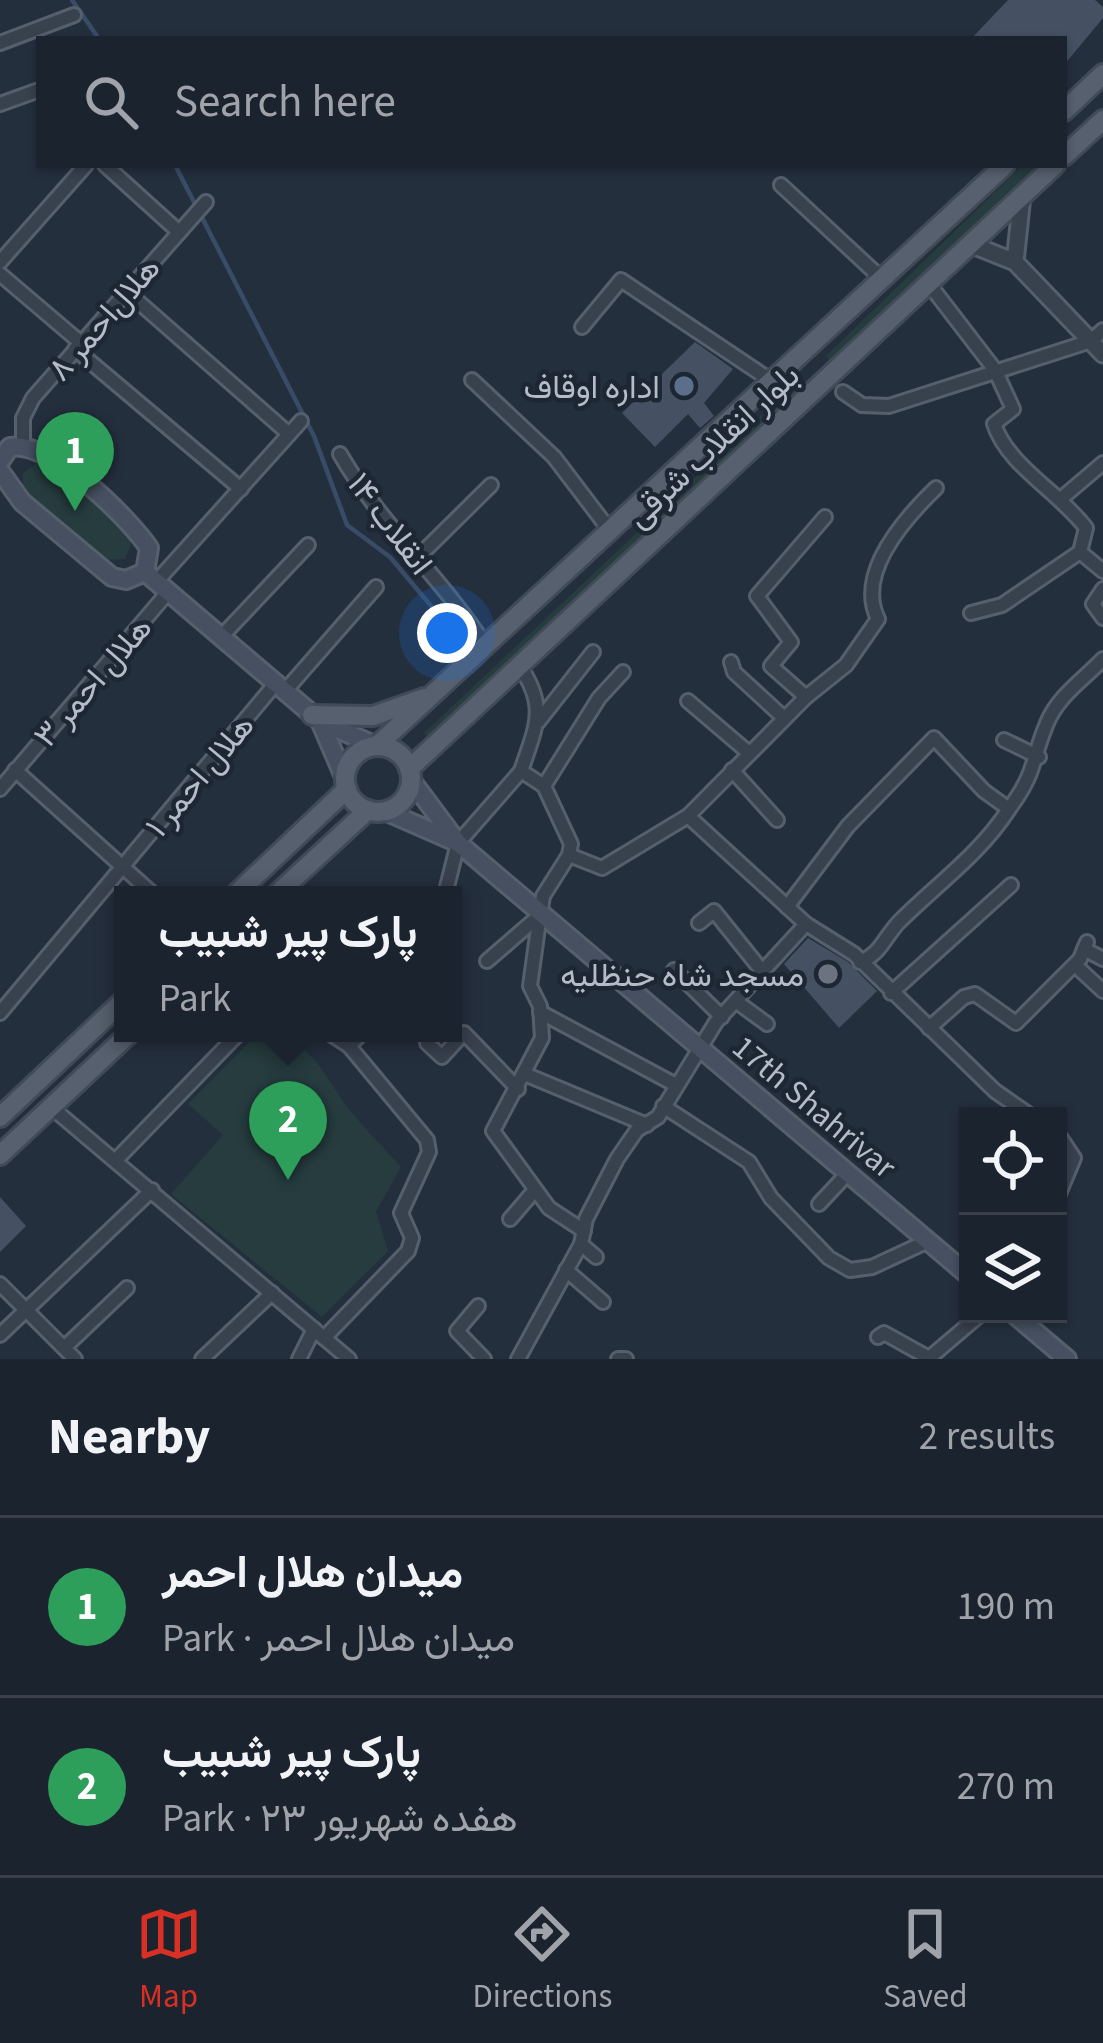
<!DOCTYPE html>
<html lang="en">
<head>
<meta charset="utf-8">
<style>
	:root { --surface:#1b232e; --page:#242b36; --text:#f1f3f6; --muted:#a0a4aa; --line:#39404a; --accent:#d93025 }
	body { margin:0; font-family:"Source Sans 3",Vazirmatn,sans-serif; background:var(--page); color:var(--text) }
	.controls { position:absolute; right:36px; bottom:36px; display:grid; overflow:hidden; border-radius:0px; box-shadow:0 3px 9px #0004 }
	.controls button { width:108px; height:108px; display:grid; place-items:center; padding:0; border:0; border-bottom:3px solid var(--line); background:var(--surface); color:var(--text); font:60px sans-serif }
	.you { position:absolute; left:447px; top:633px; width:42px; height:42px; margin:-30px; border:9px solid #fff; border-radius:50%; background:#1a73e8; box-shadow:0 0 0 18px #1a73e833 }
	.badge { display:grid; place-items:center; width:78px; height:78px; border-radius:50%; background:var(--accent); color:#fff; font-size:39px; font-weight:700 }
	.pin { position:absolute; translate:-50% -99px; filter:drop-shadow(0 3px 6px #0008) }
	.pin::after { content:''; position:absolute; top:63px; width:42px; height:36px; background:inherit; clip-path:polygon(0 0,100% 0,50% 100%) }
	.popup { position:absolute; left:114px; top:886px; width:348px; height:156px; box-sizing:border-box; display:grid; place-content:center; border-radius:0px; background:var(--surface); filter:drop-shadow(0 3px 9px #0005); font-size:39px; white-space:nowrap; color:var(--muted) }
	.popup b { font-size:45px; color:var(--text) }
	.popup::after { content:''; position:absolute; left:50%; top:100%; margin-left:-24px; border:24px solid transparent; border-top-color:var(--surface) }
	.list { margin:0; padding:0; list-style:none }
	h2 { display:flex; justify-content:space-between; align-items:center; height:156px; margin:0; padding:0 48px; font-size:51px }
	h2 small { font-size:39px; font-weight:400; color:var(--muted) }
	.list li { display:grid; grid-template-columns:78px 1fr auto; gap:36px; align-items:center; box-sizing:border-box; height:180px; padding:0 48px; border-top:3px solid var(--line) }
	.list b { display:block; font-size:45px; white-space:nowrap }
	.list p { margin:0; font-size:39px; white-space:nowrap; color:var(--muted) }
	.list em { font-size:39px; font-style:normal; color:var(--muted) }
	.icon { flex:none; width:66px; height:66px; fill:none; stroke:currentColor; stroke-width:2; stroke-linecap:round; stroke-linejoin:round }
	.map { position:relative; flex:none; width:1103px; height:1359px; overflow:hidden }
	.search { position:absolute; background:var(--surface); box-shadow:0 3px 9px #0004; left:36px; right:36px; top:36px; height:132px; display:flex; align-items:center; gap:30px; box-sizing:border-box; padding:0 42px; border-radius:0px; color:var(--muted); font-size:45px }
	.sheet { height:516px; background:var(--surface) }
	nav { display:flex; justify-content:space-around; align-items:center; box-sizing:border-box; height:168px; border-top:3px solid var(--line); background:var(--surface); font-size:33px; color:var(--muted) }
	nav a { display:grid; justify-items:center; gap:6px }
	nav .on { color:var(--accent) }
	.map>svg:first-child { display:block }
</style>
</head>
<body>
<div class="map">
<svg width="1103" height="1359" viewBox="0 0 1103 1359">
	<rect width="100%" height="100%" fill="#242f3e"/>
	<g fill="#263c3f">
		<polygon points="1023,165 1037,165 832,362 826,356"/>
		<polygon points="797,382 802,387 430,739 424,733"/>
		<polygon points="40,461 128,529 133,539 125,559 103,560 23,492 23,473"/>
		<path d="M258 1033C310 1033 322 1074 349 1109 365 1129 384 1148 401 1167L376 1211 388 1251 322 1317 171 1194 223 1135 188 1104Z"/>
	</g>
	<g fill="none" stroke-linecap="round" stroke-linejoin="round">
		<g stroke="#394c67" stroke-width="4.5">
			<polyline points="72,0 99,39"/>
			<polyline points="175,165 314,436 347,525 390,557 457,637"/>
		</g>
	</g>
	<g fill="#455162">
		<polygon points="1008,0 1095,0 1103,7 1103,18 1064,65 1064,39 971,39"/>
		<polygon points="695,342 733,369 704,403 714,416 700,428 688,414 655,447 622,413"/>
		<polygon points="808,938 848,962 877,991 839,1028 784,964"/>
		<polygon points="0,1197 26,1226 0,1252"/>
	</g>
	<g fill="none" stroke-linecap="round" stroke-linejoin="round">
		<defs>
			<g id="minor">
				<polyline points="0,43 74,15"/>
				<polyline points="0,104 39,90"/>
				<polyline points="105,165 179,232"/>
				<polyline points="781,185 881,278"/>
				<polyline points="0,262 86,165"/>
				<polyline points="0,274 81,343"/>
				<path d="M929 284 995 370 1013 409 994 424C1008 466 1059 492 1086 528L1080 552 1103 571"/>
				<polyline points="126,291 289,434"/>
				<polyline points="582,327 621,280 773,382"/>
				<polyline points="75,349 241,489"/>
				<polyline points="472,380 554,457 611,532"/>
				<polyline points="843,392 862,405 889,406 1091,341 1103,330"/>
				<polyline points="23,444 23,418 33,398 206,202"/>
				<path d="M340 454C381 525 443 579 487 648"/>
				<polyline points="1063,497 1103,463"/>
				<polyline points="416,559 491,485"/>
				<polyline points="157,581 301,421"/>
				<polyline points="1103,589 1093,604 1103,618"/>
				<polyline points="971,613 1002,605 1080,552"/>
				<polyline points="222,636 308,545"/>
				<polyline points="731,662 734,672 784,718"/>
				<path d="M519 665C548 707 536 726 521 771"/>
				<polyline points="285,691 376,587"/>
				<polyline points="806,697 771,666 791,642 757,596 825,517"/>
				<polyline points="688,701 749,753"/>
				<polyline points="538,722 593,652"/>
				<polyline points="1004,740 1039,757"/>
				<polyline points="15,770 154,895"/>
				<polyline points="732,770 777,820"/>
				<polyline points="0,789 169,591"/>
				<path d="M1009 809C1037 771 1031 761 1047 723 1058 696 1084 679 1103 659"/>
				<path d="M688 816 806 697 846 665 878 619C855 573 905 518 936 488"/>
				<polyline points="569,855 571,844 544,786 599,698 623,672"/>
				<polyline points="445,895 458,843 521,771 544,786"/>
				<path d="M787 907 848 826 934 738 984 791 1009 809C980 854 937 884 900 921 885 936 881 954 860 962"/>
				<polyline points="699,923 714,911 763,972"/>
				<polyline points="1084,949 1103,959"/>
				<polyline points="487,961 539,916"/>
				<polyline points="1075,965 1103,991"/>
				<polyline points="674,970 722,1017"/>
				<polyline points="891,993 1011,885"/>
				<polyline points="737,1002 767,1024"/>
				<polyline points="540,1012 674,1084"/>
				<polyline points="0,1013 276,683"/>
				<polyline points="929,1028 964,997 975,994 1016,1023 1080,959 1087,942"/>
				<polyline points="329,1033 349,1046"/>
				<polyline points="427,1043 442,1057 464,1033 518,1089"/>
				<polyline points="527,1075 647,1125"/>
				<polyline points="663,1106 749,1162 771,1198 829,1258 850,1270 872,1267 928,1241"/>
				<polyline points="51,1107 349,1359"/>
				<polyline points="1058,1134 1074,1158 1058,1196"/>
				<polyline points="116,1160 239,1033"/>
				<polyline points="819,1204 848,1173"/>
				<polyline points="510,1219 535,1190"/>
				<polyline points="584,1231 549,1208 493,1131 542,1038 540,1006 530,986 538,928 543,896 569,855 602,868 688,816 806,924 854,954 995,1091 1031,1116"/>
				<polyline points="581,1244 596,1257"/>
				<polyline points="566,1270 603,1302"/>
				<polyline points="0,1284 75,1359"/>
				<polyline points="478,1306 457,1331 484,1359"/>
				<polyline points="0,1335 152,1190"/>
				<polyline points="878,1337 884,1333 929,1358"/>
				<polyline points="324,1338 408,1251 412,1238 401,1213 429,1152 427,1140 349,1046 362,1033"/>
				<polyline points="65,1347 127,1288"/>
				<polyline points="202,1359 272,1293"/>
				<polyline points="299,1359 314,1329"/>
				<polyline points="518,1359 581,1244 586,1219 617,1159 637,1130 658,1117 716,1022 806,924"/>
				<polyline points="618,1359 626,1359"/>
				<polyline points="928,1359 981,1314"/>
			</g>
			<g id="tertiary">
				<polyline points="970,244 1015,262 1103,354"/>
				<polyline points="1015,262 1022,196"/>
			</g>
			<g id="secondary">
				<path d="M0 461 10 447C49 439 128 517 149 548L145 572 126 580 112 577 22 502 0 471"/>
				<polyline points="145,572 320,721"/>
				<polyline points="345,779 320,721 376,746"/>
				<polyline points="385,811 458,843 411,780"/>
				<polyline points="458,843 968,1275"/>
				<polyline points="1014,1314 1067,1359"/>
			</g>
			<g id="primary">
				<polyline points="1064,111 1103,74"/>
				<polyline points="1064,156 1103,120"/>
				<polyline points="312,715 373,716 424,698"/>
				<polyline points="380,743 1005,165"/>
				<circle cx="378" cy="779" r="33"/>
				<polyline points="409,769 1055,165"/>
				<polyline points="235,895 347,789"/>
				<polyline points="276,895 368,810"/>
				<polyline points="0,1117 123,1001"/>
				<polyline points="0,1155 130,1033"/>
			</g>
		</defs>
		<use href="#minor" stroke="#565f6c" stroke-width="18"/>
		<use href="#tertiary" stroke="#565f6c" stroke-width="21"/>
		<use href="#secondary" stroke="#565f6c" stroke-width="22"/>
		<use href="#primary" stroke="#414a57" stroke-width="24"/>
		<use href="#minor" stroke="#38414e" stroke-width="12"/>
		<use href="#tertiary" stroke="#38414e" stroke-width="15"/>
		<use href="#secondary" stroke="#465061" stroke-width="16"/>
		<use href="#primary" stroke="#56606e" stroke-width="18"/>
	</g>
	<circle fill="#5c6f8a" stroke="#1d2633" stroke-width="4.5" cx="684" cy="386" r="12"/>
	<circle fill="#6b7280" stroke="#1d2633" stroke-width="4.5" cx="828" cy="974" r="12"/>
	<g text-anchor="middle" stroke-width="9" stroke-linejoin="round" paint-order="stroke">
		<g font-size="33" fill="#b4bcc9" stroke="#1d2633">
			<text transform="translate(103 318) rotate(-49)" y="12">هلال‌احمر ۸</text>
			<text transform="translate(712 445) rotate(-43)" y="12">بلوار انقلاب شرقی</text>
			<text transform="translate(391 523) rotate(53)" y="12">انقلاب ۱۴</text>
			<text transform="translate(92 681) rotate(-49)" y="12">هلال احمر ۳</text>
			<text transform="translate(199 775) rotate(-50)" y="12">هلال احمر ۱</text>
			<text transform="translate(815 1106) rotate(40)" y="12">17th Shahrivar</text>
		</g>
		<g font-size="33" fill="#b4bcc9" stroke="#1d2633" text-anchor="end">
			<text x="660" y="398">اداره اوقاف</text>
			<text x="804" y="986">مسجد شاه حنظلیه</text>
		</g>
	</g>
</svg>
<div class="controls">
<button><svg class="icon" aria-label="locate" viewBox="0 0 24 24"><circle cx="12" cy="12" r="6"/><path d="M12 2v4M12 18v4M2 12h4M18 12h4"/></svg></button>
<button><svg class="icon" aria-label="layers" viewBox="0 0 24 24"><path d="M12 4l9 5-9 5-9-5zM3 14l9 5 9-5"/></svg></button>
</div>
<div class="you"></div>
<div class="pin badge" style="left:75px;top:511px;background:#2e9e5b">1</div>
<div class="pin badge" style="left:288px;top:1180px;background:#2e9e5b">2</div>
<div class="popup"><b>پارک پیر شبیب</b>Park</div>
<div class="search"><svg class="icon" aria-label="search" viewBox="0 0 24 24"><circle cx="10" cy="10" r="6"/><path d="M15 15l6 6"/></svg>Search here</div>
</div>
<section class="sheet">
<h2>Nearby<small>2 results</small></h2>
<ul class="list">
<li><span class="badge" style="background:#2e9e5b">1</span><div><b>میدان هلال احمر</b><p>Park · میدان هلال احمر</p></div><em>190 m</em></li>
<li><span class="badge" style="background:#2e9e5b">2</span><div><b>پارک پیر شبیب</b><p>Park · هفده شهریور ۲۳</p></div><em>270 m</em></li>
</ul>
</section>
<nav>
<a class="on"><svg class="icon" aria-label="map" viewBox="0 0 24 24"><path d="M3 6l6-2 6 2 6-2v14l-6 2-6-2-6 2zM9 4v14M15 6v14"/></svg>Map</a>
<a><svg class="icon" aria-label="directions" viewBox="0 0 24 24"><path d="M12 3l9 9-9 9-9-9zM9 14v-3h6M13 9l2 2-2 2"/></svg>Directions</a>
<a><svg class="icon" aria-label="saved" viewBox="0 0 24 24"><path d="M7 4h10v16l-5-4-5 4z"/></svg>Saved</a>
</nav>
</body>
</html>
